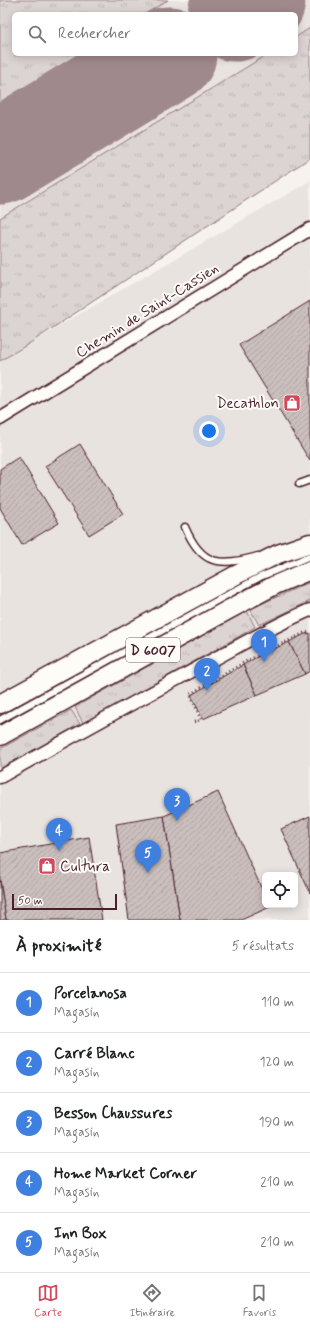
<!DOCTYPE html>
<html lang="fr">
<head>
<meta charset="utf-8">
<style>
	:root { --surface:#fff; --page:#f6f6f6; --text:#202124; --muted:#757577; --line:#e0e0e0; --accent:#d1495b }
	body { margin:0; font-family:Mynerve,sans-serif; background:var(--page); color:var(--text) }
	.controls { position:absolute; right:12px; bottom:12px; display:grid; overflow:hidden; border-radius:6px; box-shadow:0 2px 10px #0003 }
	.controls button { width:36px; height:36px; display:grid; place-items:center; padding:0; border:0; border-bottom:1px solid var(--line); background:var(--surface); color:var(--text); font:20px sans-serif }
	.scale { position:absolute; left:12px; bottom:10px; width:105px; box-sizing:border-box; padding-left:4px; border:2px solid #4a1f2b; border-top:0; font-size:11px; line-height:14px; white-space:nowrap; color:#4a1f2b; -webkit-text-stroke:3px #fdfcf7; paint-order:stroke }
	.you { position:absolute; left:209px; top:431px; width:14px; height:14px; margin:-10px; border:3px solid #fff; border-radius:50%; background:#1a73e8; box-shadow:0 0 0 6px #1a73e833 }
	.badge { display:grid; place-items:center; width:26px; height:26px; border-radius:50%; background:var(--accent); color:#fff; font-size:13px; font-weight:700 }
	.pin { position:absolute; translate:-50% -33px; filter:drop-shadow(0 1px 2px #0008) }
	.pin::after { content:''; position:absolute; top:21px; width:14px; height:12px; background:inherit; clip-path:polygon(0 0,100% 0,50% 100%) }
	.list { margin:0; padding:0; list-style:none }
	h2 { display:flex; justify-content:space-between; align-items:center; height:52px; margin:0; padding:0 16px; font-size:17px }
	h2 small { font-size:13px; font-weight:400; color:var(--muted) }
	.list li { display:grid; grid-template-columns:26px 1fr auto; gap:12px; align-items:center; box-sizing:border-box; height:60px; padding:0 16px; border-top:1px solid var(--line) }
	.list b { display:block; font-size:15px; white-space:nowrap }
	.list p { margin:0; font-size:13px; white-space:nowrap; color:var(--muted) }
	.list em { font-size:13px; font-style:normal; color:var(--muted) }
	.icon { flex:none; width:22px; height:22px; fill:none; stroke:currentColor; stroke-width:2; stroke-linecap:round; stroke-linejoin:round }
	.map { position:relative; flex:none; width:310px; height:920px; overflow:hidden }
	.search { position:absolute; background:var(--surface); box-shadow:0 2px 10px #0003; left:12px; right:12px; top:12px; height:44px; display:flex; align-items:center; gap:10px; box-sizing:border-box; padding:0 14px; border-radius:6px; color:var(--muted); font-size:15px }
	.sheet { height:352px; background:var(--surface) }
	nav { display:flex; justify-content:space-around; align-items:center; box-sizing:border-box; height:56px; border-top:1px solid var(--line); background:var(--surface); font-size:11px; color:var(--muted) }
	nav a { display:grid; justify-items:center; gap:2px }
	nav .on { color:var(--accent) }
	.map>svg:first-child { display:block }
</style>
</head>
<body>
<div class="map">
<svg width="310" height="920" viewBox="0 0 310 920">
	<defs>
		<pattern id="grass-tufts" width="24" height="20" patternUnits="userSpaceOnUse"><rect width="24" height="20" fill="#dcd4d2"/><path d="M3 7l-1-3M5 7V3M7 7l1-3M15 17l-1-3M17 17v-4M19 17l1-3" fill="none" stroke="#beb6b4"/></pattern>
		<pattern id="building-hatch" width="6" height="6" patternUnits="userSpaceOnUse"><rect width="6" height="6" fill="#cbbfbe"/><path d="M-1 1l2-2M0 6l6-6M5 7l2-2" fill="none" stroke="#b0a4a3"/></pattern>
	</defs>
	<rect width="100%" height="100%" fill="#f6f3ef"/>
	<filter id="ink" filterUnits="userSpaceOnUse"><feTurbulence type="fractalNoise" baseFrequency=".025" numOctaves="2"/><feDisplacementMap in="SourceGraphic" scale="8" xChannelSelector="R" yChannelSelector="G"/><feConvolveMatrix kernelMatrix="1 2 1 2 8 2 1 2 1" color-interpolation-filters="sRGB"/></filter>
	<g filter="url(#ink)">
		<path fill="#e9e3e0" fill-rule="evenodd" d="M0 0H310V158L38 338 310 181V920H0ZM14 14H296V54H14ZM265 875H295V905H265Z"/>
		<g fill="url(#grass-tufts)" stroke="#937a7e">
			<polygon points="0,0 168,0 145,14 14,14 14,54 79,54 0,102"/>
			<polygon points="310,28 310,158 30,343 0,361 0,218 268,54 296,54 296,37"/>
			<polygon points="310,582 310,601 259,625 250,609"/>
			<polygon points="247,611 255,627 211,652 83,723 75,707"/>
			<polygon points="71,710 80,724 0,769 0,749"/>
		</g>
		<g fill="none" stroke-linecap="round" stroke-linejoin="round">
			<g stroke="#a0898d" stroke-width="95">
				<polyline points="235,14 258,0"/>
				<polyline points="0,157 169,54"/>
			</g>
		</g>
		<g fill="url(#building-hatch)" stroke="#4a1f2b">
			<polygon points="310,301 310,461 239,345"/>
			<polygon points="80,444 123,514 89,535 45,466"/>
			<polygon points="19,457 59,523 22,545 0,508 0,469"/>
			<polygon points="310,633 310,671 305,674 289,642 305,634"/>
			<polygon points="289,642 305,674 257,695 243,665 255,658"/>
			<polygon points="243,665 257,695 203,719 191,695"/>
			<polygon points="218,792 265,896 265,905 269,905 270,907 241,920 180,920 164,816"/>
			<polygon points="164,816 180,920 129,920 116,824"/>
			<polygon points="310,816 310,893 281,829"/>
			<polygon points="89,837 102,920 6,920 0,880 0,853"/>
			<polygon points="0,880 6,920 0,920"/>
		</g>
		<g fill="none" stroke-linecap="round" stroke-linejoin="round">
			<defs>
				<g id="lane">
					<polyline points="299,484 310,480"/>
					<path d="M185 527C202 567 220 566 258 556"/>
					<polyline points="0,720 260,577 310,556"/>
				</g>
				<g id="street">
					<polyline points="0,419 310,229"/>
					<path d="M0 777C64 741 129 705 194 670 232 650 270 627 310 610"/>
				</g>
				<g id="primary">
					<polyline points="0,704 236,575 278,554 310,543"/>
					<polyline points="0,736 228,610 275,585 310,570"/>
				</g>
			</defs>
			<use href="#lane" stroke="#4a1f2b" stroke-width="9"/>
			<use href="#street" stroke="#4a1f2b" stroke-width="15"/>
			<use href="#primary" stroke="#4a1f2b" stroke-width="21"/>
			<polyline stroke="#4a1f2b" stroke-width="2.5" stroke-dasharray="1 3" stroke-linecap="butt" points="194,722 201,720 190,694 248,660 304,633 310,632"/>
			<use href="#lane" stroke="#fdfcf7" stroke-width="6"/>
			<use href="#street" stroke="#fdfcf7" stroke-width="12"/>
			<use href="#primary" stroke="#fdfcf7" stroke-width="18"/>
		</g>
	</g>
	<defs>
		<symbol id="shop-square" viewBox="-11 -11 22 22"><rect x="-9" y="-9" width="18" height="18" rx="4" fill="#d1495b" stroke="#fdfcf7"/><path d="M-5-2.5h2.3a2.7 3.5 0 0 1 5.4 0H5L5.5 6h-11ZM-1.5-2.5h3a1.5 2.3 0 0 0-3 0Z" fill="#fff"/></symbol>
	</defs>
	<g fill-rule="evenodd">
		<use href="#shop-square" x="282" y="393" width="20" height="20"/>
		<use href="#shop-square" x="37" y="856" width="20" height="20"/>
	</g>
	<g text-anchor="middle" stroke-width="4" stroke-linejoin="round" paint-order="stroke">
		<rect fill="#fdfcf7" stroke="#806168" stroke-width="1" x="126" y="638" width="54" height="24" rx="3"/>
		<g font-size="14" font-weight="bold" fill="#4a1f2b">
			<text x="153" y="655">D 6007</text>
		</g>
		<g font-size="15" fill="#4a1f2b" stroke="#fdfcf7">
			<text transform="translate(147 310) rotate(-32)" y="5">Chemin de Saint-Cassien</text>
		</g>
		<g font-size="15" fill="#4a1f2b" stroke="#fdfcf7" text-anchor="end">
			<text x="279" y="408">Decathlon</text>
			<text x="60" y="871" text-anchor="start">Cultura</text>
		</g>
	</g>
</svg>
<div class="controls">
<button><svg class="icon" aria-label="locate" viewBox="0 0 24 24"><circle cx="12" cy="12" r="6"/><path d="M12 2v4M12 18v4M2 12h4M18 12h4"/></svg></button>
</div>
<div class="scale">50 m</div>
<div class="you"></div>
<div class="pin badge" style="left:264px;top:662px;background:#3f7fe0">1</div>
<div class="pin badge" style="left:207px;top:691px;background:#3f7fe0">2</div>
<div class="pin badge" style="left:177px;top:821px;background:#3f7fe0">3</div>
<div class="pin badge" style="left:59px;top:851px;background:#3f7fe0">4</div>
<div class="pin badge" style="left:148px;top:873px;background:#3f7fe0">5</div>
<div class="search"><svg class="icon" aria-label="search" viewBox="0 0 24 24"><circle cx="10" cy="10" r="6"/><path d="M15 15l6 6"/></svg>Rechercher</div>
</div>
<section class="sheet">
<h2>À proximité<small>5 résultats</small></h2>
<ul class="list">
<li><span class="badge" style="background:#3f7fe0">1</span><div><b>Porcelanosa</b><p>Magasin</p></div><em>110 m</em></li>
<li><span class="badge" style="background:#3f7fe0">2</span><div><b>Carré Blanc</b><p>Magasin</p></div><em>120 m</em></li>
<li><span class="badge" style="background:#3f7fe0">3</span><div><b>Besson Chaussures</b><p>Magasin</p></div><em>190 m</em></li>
<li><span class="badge" style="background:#3f7fe0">4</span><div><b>Home Market Corner</b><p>Magasin</p></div><em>210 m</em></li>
<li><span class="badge" style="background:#3f7fe0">5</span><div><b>Inn Box</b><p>Magasin</p></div><em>210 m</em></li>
</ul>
</section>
<nav>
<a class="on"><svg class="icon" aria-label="map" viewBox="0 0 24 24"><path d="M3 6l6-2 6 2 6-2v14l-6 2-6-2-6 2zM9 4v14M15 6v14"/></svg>Carte</a>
<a><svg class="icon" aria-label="directions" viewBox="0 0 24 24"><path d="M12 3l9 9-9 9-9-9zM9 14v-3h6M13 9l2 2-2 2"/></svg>Itinéraire</a>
<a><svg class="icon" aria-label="saved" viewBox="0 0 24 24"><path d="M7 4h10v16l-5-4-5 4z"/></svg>Favoris</a>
</nav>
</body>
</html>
